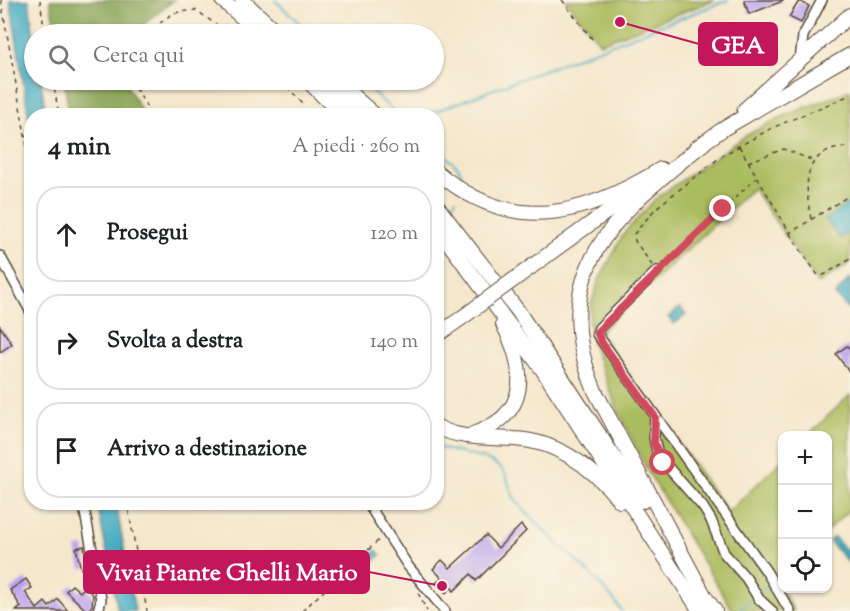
<!DOCTYPE html>
<html lang="it">
<head>
<meta charset="utf-8">
<style>
	:root { --surface:#fff; --page:#f2f2f2; --text:#202124; --muted:#757577; --line:#e0e0e0 }
	body { margin:0; font-family:"Sorts Mill Goudy",serif; background:var(--page); color:var(--text) }
	.controls { position:absolute; right:18px; bottom:18px; display:grid; overflow:hidden; border-radius:12px; box-shadow:0 2px 4px #0004 }
	.controls button { width:54px; height:54px; display:grid; place-items:center; padding:0; border:0; border-bottom:2px solid var(--line); background:var(--surface); color:var(--text); font:30px sans-serif }
	.stop { position:absolute; width:18px; height:18px; margin:-14px; border:4px solid #d1495b; border-radius:50%; background:#fff }
	.stop.end { background:#d1495b; border-color:#fff; box-shadow:0 2px 6px #0008 }
	.list { margin:0; padding:0; list-style:none }
	h2 { display:flex; justify-content:space-between; align-items:center; height:78px; margin:0; padding:0 24px; font-size:26px }
	h2 small { font-size:20px; font-weight:400; color:var(--muted) }
	.list li { display:grid; grid-template-columns:39px 1fr auto; gap:18px; align-items:center; box-sizing:border-box; height:96px; margin:0 12px 12px; padding:0 12px; border:2px solid var(--line); border-radius:24px }
	.list b { display:block; font-size:22px; white-space:nowrap }
	.list em { font-size:20px; font-style:normal; color:var(--muted) }
	.icon { flex:none; width:33px; height:33px; fill:none; stroke:currentColor; stroke-width:2; stroke-linecap:round; stroke-linejoin:round }
	.map { position:relative; flex:none; width:850px; height:611px; overflow:hidden }
	.search { position:absolute; background:var(--surface); box-shadow:0 2px 4px #0004; left:24px; top:24px; width:420px; height:66px; display:flex; align-items:center; gap:15px; box-sizing:border-box; padding:0 21px; border-radius:33px; color:var(--muted); font-size:22px }
	.panel { position:absolute; background:var(--surface); box-shadow:0 2px 4px #0004; left:24px; top:108px; width:420px; height:402px; border-radius:24px }
	.map>svg:first-child { display:block }
</style>
</head>
<body>
<div class="map">
<svg width="850" height="611" viewBox="0 0 850 611">
	<rect width="100%" height="100%" fill="#fcf5e5"/>
	<filter id="ink" filterUnits="userSpaceOnUse"><feTurbulence type="fractalNoise" baseFrequency=".0167" numOctaves="2"/><feDisplacementMap in="SourceGraphic" scale="12" xChannelSelector="R" yChannelSelector="G"/><feConvolveMatrix kernelMatrix="1 2 1 2 8 2 1 2 1" color-interpolation-filters="sRGB"/></filter>
	<filter id="wash" filterUnits="userSpaceOnUse"><feTurbulence type="fractalNoise" baseFrequency=".008" numOctaves="4" result="noise"/><feDisplacementMap in="SourceGraphic" scale="24" xChannelSelector="R" yChannelSelector="G"/><feGaussianBlur stdDeviation="1.35" result="paint"/><feColorMatrix in="noise" values="0 0 0 0 0 0 0 0 0 0 0 0 0 0 0 0 0 1.4 0 .05"/><feComposite in="paint" operator="in"/></filter>
	<g filter="url(#wash)">
		<rect width="100%" height="100%" fill="#f4e7cc"/>
		<g fill="#abbc5f" stroke="#73733e" stroke-width="1.5">
			<polygon points="566,0 715,0 600,43"/>
			<polygon points="850,90 850,263 818,284 753,188 599,333 728,512 782,460 782,570 775,577 794,611 733,611 648,472 617,408 592,344 589,323 591,304 599,280 624,233 655,199 745,136 779,118"/>
			<polygon points="850,395 850,509 828,530 828,436 808,435"/>
		</g>
		<g fill="#88a456" stroke="#62673a" stroke-width="1.5">
			<polygon points="50,0 174,0 132,34 56,34"/>
			<polygon points="64,80 124,80 144,115 69,115"/>
		</g>
		<g fill="#42abc2" stroke="#3e6a70" stroke-width="1.5">
			<polygon points="10,0 29,0 34,36 34,80 41,80 46,115 32,116 31,132"/>
			<polygon points="850,202 850,233 839,238 825,219"/>
			<polygon points="850,278 850,309 849,310 835,295"/>
			<polygon points="680,307 686,315 674,324 668,317"/>
			<polygon points="97,503 116,503 135,611 118,611"/>
			<polygon points="834,537 850,554 848,562 829,541"/>
			<polygon points="376,550 381,555 354,580 349,575"/>
		</g>
		<g fill="none" stroke-linecap="round" stroke-linejoin="round">
			<g stroke="#42abc2" stroke-width="2">
				<polyline points="275,0 311,34"/>
				<polyline points="359,80 399,116"/>
				<polyline points="423,116 728,0"/>
				<polyline points="436,148 458,167 462,175"/>
				<polyline points="450,208 456,199"/>
				<path d="M436 447C453 452 485 456 498 466 510 475 508 491 517 502 549 540 593 570 622 611"/>
				<polyline points="760,592 769,584"/>
				<polyline points="738,611 753,598"/>
			</g>
		</g>
		<g id="blocks">
			<g fill="#b9a2ee">
				<polygon points="744,0 783,0 783,1 749,14"/>
				<polygon points="799,1 809,6 801,23 789,17"/>
				<polygon points="0,326 12,344 0,352"/>
				<polygon points="847,346 850,349 850,373 836,354"/>
				<polygon points="521,525 526,531 476,581 471,574 454,591 451,587 446,593 436,583 442,578 433,569 442,560 450,568 486,535 498,548"/>
				<polygon points="84,546 87,568 81,569 76,548"/>
				<polygon points="26,579 32,588 25,592 37,609 45,602 49,607 58,599 68,611 16,611 21,607 10,590"/>
				<polygon points="72,585 80,592 85,587 93,595 92,606 87,611 66,591"/>
			</g>
		</g>
	</g>
	<g filter="url(#ink)">
		<use href="#blocks" fill-opacity="0" stroke="#574638" stroke-width="1.5"/>
		<g fill="none" stroke-linecap="round" stroke-linejoin="round">
			<defs>
				<g id="minor">
					<polyline points="800,60 803,36 822,0"/>
					<polyline points="0,256 32,314"/>
					<polyline points="657,271 599,328 597,334 766,571 790,611"/>
					<polyline points="655,417 654,438 658,456 703,507 711,520 724,553 746,578 759,599 772,611"/>
					<polyline points="83,502 99,587 101,600 98,611"/>
					<polyline points="367,502 408,566 445,611"/>
				</g>
				<g id="highway">
					<polyline points="222,0 261,34"/>
					<polyline points="242,0 279,34"/>
					<polyline points="307,80 343,116"/>
					<polyline points="323,80 358,116"/>
					<polyline points="335,80 376,116"/>
					<polyline points="744,110 850,15"/>
					<path d="M704 143C618 213 544 269 595 391L704 595"/>
					<polyline points="696,148 723,129 850,55"/>
					<path d="M436 171C512 237 584 216 661 169"/>
					<polyline points="436,205 518,311 643,501"/>
					<polyline points="436,226 542,369 700,611"/>
					<polyline points="531,267 634,192"/>
					<polyline points="436,336 463,317"/>
					<path d="M436 426C459 440 489 437 514 439 559 441 593 468 620 501"/>
					<path d="M473 434C530 415 527 371 503 324"/>
					<polyline points="699,588 715,611"/>
				</g>
			</defs>
			<use href="#minor" stroke="#574638" stroke-width="12"/>
			<use href="#highway" stroke="#574638" stroke-width="16"/>
			<g stroke="#574638" stroke-width="1.5" stroke-dasharray="4.5 4.5" stroke-linecap="butt">
				<polyline points="1,0 32,174"/>
				<polyline points="40,0 45,34"/>
				<polyline points="562,0 593,40"/>
				<polyline points="146,34 173,13 196,10 229,34"/>
				<polyline points="53,80 59,116"/>
				<polyline points="131,80 152,116"/>
				<polyline points="281,80 304,105"/>
				<polyline points="739,146 790,233 850,195"/>
				<polyline points="748,162 784,149 814,161"/>
				<path d="M811 219C804 182 802 149 850 147"/>
				<polyline points="790,234 817,274 824,275 850,259"/>
				<polyline points="652,265 635,241 634,234 656,208 723,155 772,128 850,95"/>
				<polyline points="663,266 756,178"/>
				<polyline points="127,502 147,611"/>
				<polyline points="418,593 427,611"/>
				<polyline points="302,611 381,538"/>
			</g>
			<use href="#minor" stroke="#fff" stroke-width="9"/>
			<use href="#highway" stroke="#fff" stroke-width="14"/>
			<defs>
				<polyline id="highway-bridge" points="463,317 531,267"/>
			</defs>
			<use href="#highway-bridge" stroke="#574638" stroke-width="16" stroke-linecap="butt"/>
			<use href="#highway-bridge" stroke="#fff" stroke-width="14"/>
		</g>
	</g>
	<g fill="none" stroke-linecap="round" stroke-linejoin="round" filter="url(#ink)">
		<polyline stroke="#d1495b" stroke-width="8" points="663,463 654,444 655,417 602,343 597,332 723,209"/>
	</g>
	<path fill="none" stroke="#c2185b" stroke-width="2" d="M620 22L699 44M442 586L369 572"/>
	<g fill="#c2185b" stroke="#fcf5e5" stroke-width="2">
		<circle cx="620" cy="22" r="6"/>
		<circle cx="442" cy="586" r="6"/>
	</g>
	<g fill="#c2185b" stroke="#c2185b" stroke-width="2">
		<rect x="699" y="23" width="78" height="42" rx="6"/>
		<rect x="84" y="551" width="285" height="42" rx="6"/>
	</g>
	<g font-size="24" text-anchor="middle" font-weight="bold" fill="#fff">
		<text x="738" y="53">GEA</text>
		<text x="227" y="580">Vivai Piante Ghelli Mario</text>
	</g>
</svg>
<div class="controls">
<button>+</button>
<button>−</button>
<button><svg class="icon" aria-label="locate" viewBox="0 0 24 24"><circle cx="12" cy="12" r="6"/><path d="M12 2v4M12 18v4M2 12h4M18 12h4"/></svg></button>
</div>
<div class="stop" style="left:663px;top:463px"></div>
<div class="stop end" style="left:723px;top:209px"></div>
<div class="search"><svg class="icon" aria-label="search" viewBox="0 0 24 24"><circle cx="10" cy="10" r="6"/><path d="M15 15l6 6"/></svg>Cerca qui</div>
<section class="panel">
<h2>4 min<small>A piedi · 260 m</small></h2>
<ul class="list">
<li><svg class="icon" aria-label="ahead" viewBox="0 0 24 24"><path d="M12 20V5M6 11l6-6 6 6"/></svg><div><b>Prosegui</b></div><em>120 m</em></li>
<li><svg class="icon" aria-label="right" viewBox="0 0 24 24"><path d="M7 20v-9h11M14 6l5 5-5 5"/></svg><div><b>Svolta a destra</b></div><em>140 m</em></li>
<li><svg class="icon" aria-label="arrive" viewBox="0 0 24 24"><path d="M6 21V4h12l-3 4 3 4H6"/></svg><div><b>Arrivo a destinazione</b></div></li>
</ul>
</section>
</div>
</body>
</html>
